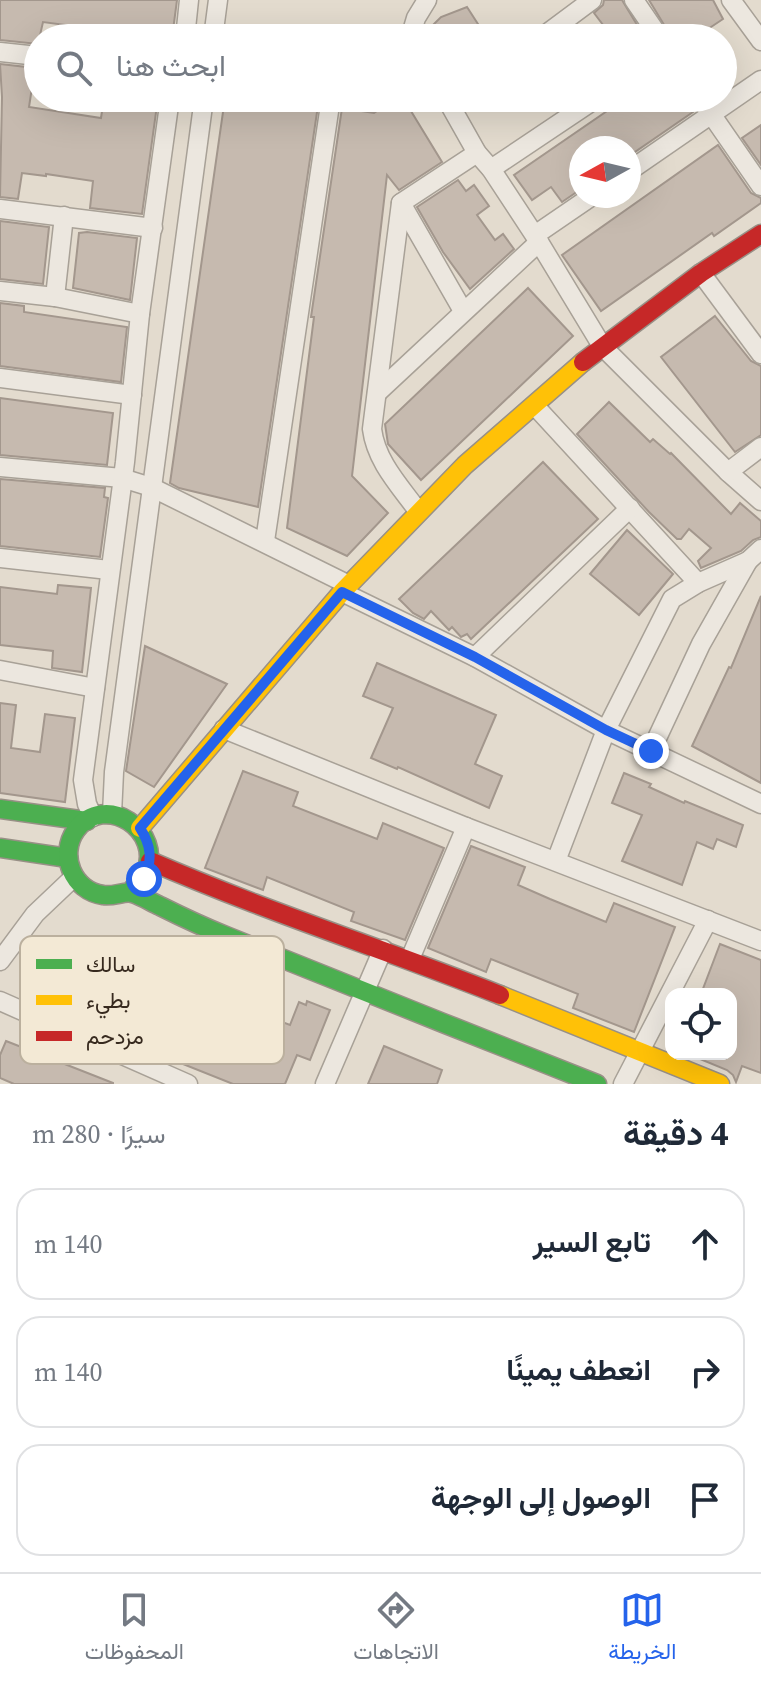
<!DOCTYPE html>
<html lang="ar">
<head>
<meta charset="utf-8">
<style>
	:root { --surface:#fff; --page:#f2f2f3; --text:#1f2937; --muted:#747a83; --line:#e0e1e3; --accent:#2563eb }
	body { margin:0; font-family:"Source Serif 4",Vazirmatn,serif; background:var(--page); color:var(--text); direction:rtl }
	.controls { position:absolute; right:24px; bottom:24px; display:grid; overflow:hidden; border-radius:16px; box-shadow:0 8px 32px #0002 }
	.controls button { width:72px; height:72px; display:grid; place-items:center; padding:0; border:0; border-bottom:2px solid var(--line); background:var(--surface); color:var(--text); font:40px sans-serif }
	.compass { position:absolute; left:569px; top:136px; width:72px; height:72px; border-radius:50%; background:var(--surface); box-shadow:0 8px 32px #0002; rotate:262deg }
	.stop { position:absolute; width:24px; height:24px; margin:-18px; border:6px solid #2563eb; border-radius:50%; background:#fff }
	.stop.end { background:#2563eb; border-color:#fff; box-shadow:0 2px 8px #0008 }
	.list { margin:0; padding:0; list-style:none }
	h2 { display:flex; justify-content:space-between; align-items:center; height:104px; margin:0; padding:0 32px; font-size:34px }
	h2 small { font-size:26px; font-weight:400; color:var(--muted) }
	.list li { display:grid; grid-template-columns:52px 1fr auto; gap:24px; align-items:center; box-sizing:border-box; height:112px; margin:0 16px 16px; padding:0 16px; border:2px solid var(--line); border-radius:24px }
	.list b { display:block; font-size:30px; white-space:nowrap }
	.list em { font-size:26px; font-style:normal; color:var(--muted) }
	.icon { flex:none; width:44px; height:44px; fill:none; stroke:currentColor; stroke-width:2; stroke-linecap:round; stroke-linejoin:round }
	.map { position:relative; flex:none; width:761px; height:1084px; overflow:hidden; direction:ltr }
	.search { position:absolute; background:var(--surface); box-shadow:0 8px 32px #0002; left:24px; right:24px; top:24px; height:88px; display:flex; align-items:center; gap:20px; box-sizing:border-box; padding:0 28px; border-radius:44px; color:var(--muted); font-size:30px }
	.sheet { height:488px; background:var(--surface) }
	nav { display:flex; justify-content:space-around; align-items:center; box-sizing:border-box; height:112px; border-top:2px solid var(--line); background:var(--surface); font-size:22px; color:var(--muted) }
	nav a { display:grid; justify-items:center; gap:4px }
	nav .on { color:var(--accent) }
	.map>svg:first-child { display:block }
</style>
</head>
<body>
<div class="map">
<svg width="761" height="1084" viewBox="0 0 761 1084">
	<rect width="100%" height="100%" fill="#e3dbce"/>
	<g fill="#c6baaf" stroke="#a3978d" stroke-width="2">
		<polygon points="0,0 177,0 172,38 111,38 112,31 43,22 38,44 0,40"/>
		<polygon points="604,0 622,0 645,38 613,38 594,13 603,5"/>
		<polygon points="649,0 713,0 723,19 702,33 699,29 686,38 672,38"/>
		<polygon points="467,7 487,38 438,38 432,26 441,17"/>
		<polygon points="0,64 35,68 29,107 101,118 104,98 158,98 142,214 90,208 93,181 46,174 46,176 22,173 18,199 0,197 2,97"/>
		<polygon points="225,98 319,99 258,507 179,488 170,483"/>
		<polygon points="396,98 403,98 442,162 399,190 387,175 352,476 388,513 347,556 287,528 314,317 311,317 342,108 374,113"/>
		<polygon points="626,98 684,98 693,112 629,156 629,148 581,148 581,189 562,202 551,187 532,200 514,175"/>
		<polygon points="761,125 761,165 742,138"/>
		<polygon points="718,145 751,193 761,198 761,203 714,236 712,233 601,311 562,255"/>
		<polygon points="458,180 466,191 474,185 489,206 477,215 495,240 503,234 514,249 470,289 443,252 417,207"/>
		<polygon points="0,221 49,227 43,284 0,279"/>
		<polygon points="87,232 137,238 130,300 73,288 79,233"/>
		<polygon points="528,288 573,336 421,480 388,444 385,424"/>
		<polygon points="0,303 24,306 24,312 127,327 121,382 0,366"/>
		<polygon points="715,316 751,361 761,366 761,435 735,452 661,357"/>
		<polygon points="0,398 113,413 107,465 0,455"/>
		<polygon points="609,402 650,442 653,439 670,454 671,453 731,514 740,503 761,521 761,537 753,540 741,551 701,568 698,561 711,548 689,529 681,539 677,539 649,512 577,434"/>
		<polygon points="543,462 598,519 471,639 467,634 461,637 452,627 449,630 431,611 424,619 413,613 399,599"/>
		<polygon points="0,479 105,488 104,497 108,498 100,557 0,546"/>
		<polygon points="627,530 673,574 639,615 590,574"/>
		<polygon points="58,585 91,588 82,672 52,668 53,651 0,645 0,587 57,594"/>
		<polygon points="761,596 761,783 692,746 729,667 731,668"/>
		<polygon points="145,646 227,684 154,787 126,771"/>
		<polygon points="377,663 496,715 475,764 502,776 489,808 398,767 397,769 371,758 393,708 363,696"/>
		<polygon points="0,703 16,705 11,748 40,752 45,714 75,718 65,802 0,793"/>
		<polygon points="243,771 298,792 293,806 377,839 383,823 444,848 405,940 351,921 354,912 267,877 263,890 205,868"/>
		<polygon points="624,773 651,784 649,787 684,803 685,801 743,825 736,847 717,839 713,849 697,842 682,885 622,861 642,815 612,803"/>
		<polygon points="471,846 525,867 518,885 550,899 606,922 614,903 675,927 634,1032 573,1008 578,994 491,959 486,972 428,948"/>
		<polygon points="720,944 761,960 761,1073 742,1066 736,1082 733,1075 727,1070 688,1054 731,1054 731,994 701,994"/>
		<polygon points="142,949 201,973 195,989 290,1025 299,1002 306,1005 307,1001 330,1010 310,1060 297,1055 285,1084 233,1084 168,1058 166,1061 79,1023 102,968 130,979"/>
		<polygon points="6,1041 113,1083 113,1084 14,1084 0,1078 0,1055"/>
		<polygon points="384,1046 442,1070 437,1084 368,1084"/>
	</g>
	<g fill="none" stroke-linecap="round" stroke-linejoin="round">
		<defs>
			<g id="street">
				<polyline points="634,0 660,38"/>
				<polyline points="731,0 761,41"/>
				<polyline points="185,38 189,0"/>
				<polyline points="213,38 218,0"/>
				<polyline points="410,38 416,18 427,0"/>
				<polyline points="541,38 592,0"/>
				<polyline points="0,52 38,56"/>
				<polyline points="446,98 477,153 491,169 539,242 602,346 728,472 761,501"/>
				<polyline points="700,98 761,186"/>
				<polyline points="491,169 597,98"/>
				<polyline points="629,171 761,80"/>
				<polyline points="401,203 463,311"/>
				<polyline points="0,209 153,228"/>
				<polyline points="535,235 592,196"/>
				<polyline points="701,273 761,354"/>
				<polyline points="0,291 55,297 140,314"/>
				<polyline points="55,297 64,216"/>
				<polyline points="0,378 132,395"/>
				<polyline points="377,393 539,242"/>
				<polyline points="535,406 698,583"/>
				<polyline points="0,467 122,478 151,487 349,585"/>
				<polyline points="728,472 761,447"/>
				<path d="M418 511C399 485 376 461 372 429L401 203 477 153"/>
				<polyline points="265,541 331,98"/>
				<polyline points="0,558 109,570"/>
				<polyline points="342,592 475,657 606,730 761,804"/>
				<polyline points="475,657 630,508"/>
				<polyline points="0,670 95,688"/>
				<polyline points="224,729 466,827 761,941"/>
				<polyline points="651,751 701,644 748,561"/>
				<polyline points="112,814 114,772 204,98"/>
				<polyline points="93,817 87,804 83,780 125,462 140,314 170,98"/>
				<polyline points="556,861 606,730 672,599 698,583 748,561 761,549"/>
				<polyline points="410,959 466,827"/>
				<polyline points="0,961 35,914 74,877"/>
				<polyline points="0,1001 188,1084"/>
				<polyline points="325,1084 383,949"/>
				<polyline points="623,1084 708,920"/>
			</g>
			<g id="fast">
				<polyline points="0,809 87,821"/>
				<polyline points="0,848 68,858"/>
				<path d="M130 892C135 886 142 880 145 874 165 831 105 791 76 830 58 855 73 891 103 895 113 897 124 891 132 893 142 896 151 902 160 906 182 917 203 927 226 936 350 986 473 1035 597 1084"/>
			</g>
			<g id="slow">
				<polyline points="140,828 342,592 465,465 583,362"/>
				<polyline points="500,995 720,1084"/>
			</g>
			<g id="jam">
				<polyline points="583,362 701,273 761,234"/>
				<path d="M150 861C265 911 384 949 500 995"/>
			</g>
		</defs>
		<use href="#street" stroke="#a8a197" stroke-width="21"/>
		<use href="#fast" stroke="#989086" stroke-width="21"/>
		<use href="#slow" stroke="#989086" stroke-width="21"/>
		<use href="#jam" stroke="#989086" stroke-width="21"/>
		<use href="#street" stroke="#ece7df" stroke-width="18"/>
		<use href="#fast" stroke="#4caf50" stroke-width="18"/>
		<use href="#slow" stroke="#ffc107" stroke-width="18"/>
		<use href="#jam" stroke="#c62828" stroke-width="18"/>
	</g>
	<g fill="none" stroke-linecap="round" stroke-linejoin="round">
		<path stroke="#2563eb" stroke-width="10" d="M144 879C153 860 151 845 140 828L342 592 475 657 606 730 651 751"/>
	</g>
	<rect x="20" y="936" width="264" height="128" rx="12" fill="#f3e9d5" stroke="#bbb09e" stroke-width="2"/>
	<rect x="36" y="959" width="36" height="10" fill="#4caf50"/>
	<rect x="36" y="995" width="36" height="10" fill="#ffc107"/>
	<rect x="36" y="1031" width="36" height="10" fill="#c62828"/>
	<g font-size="22" fill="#372a1f">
		<text x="86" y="972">سالك</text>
		<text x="86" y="1008">بطيء</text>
		<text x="86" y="1044">مزدحم</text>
	</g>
</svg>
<div class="controls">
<button><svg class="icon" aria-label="locate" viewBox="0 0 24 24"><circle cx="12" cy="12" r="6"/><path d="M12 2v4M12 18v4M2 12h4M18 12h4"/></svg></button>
</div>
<svg class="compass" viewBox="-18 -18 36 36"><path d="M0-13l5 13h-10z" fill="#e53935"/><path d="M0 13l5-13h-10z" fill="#747a83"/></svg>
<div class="stop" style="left:144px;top:879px"></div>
<div class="stop end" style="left:651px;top:751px"></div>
<div class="search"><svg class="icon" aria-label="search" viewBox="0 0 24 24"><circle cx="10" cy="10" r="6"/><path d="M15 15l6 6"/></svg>ابحث هنا</div>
</div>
<section class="sheet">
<h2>4 دقيقة<small>سيرًا · 280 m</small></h2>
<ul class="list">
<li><svg class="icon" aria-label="ahead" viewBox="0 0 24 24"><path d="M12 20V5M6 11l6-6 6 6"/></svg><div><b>تابع السير</b></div><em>140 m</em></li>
<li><svg class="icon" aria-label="right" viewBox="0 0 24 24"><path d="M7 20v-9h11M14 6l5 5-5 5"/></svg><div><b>انعطف يمينًا</b></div><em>140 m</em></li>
<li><svg class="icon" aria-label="arrive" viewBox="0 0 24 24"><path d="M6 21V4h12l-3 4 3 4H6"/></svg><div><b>الوصول إلى الوجهة</b></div></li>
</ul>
</section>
<nav>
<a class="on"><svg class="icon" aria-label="map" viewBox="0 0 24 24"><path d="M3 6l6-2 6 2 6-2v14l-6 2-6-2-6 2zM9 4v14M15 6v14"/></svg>الخريطة</a>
<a><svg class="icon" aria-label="directions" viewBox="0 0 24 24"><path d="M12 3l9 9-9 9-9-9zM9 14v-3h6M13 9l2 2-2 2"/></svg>الاتجاهات</a>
<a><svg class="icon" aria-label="saved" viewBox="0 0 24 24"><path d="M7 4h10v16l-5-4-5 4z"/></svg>المحفوظات</a>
</nav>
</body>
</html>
